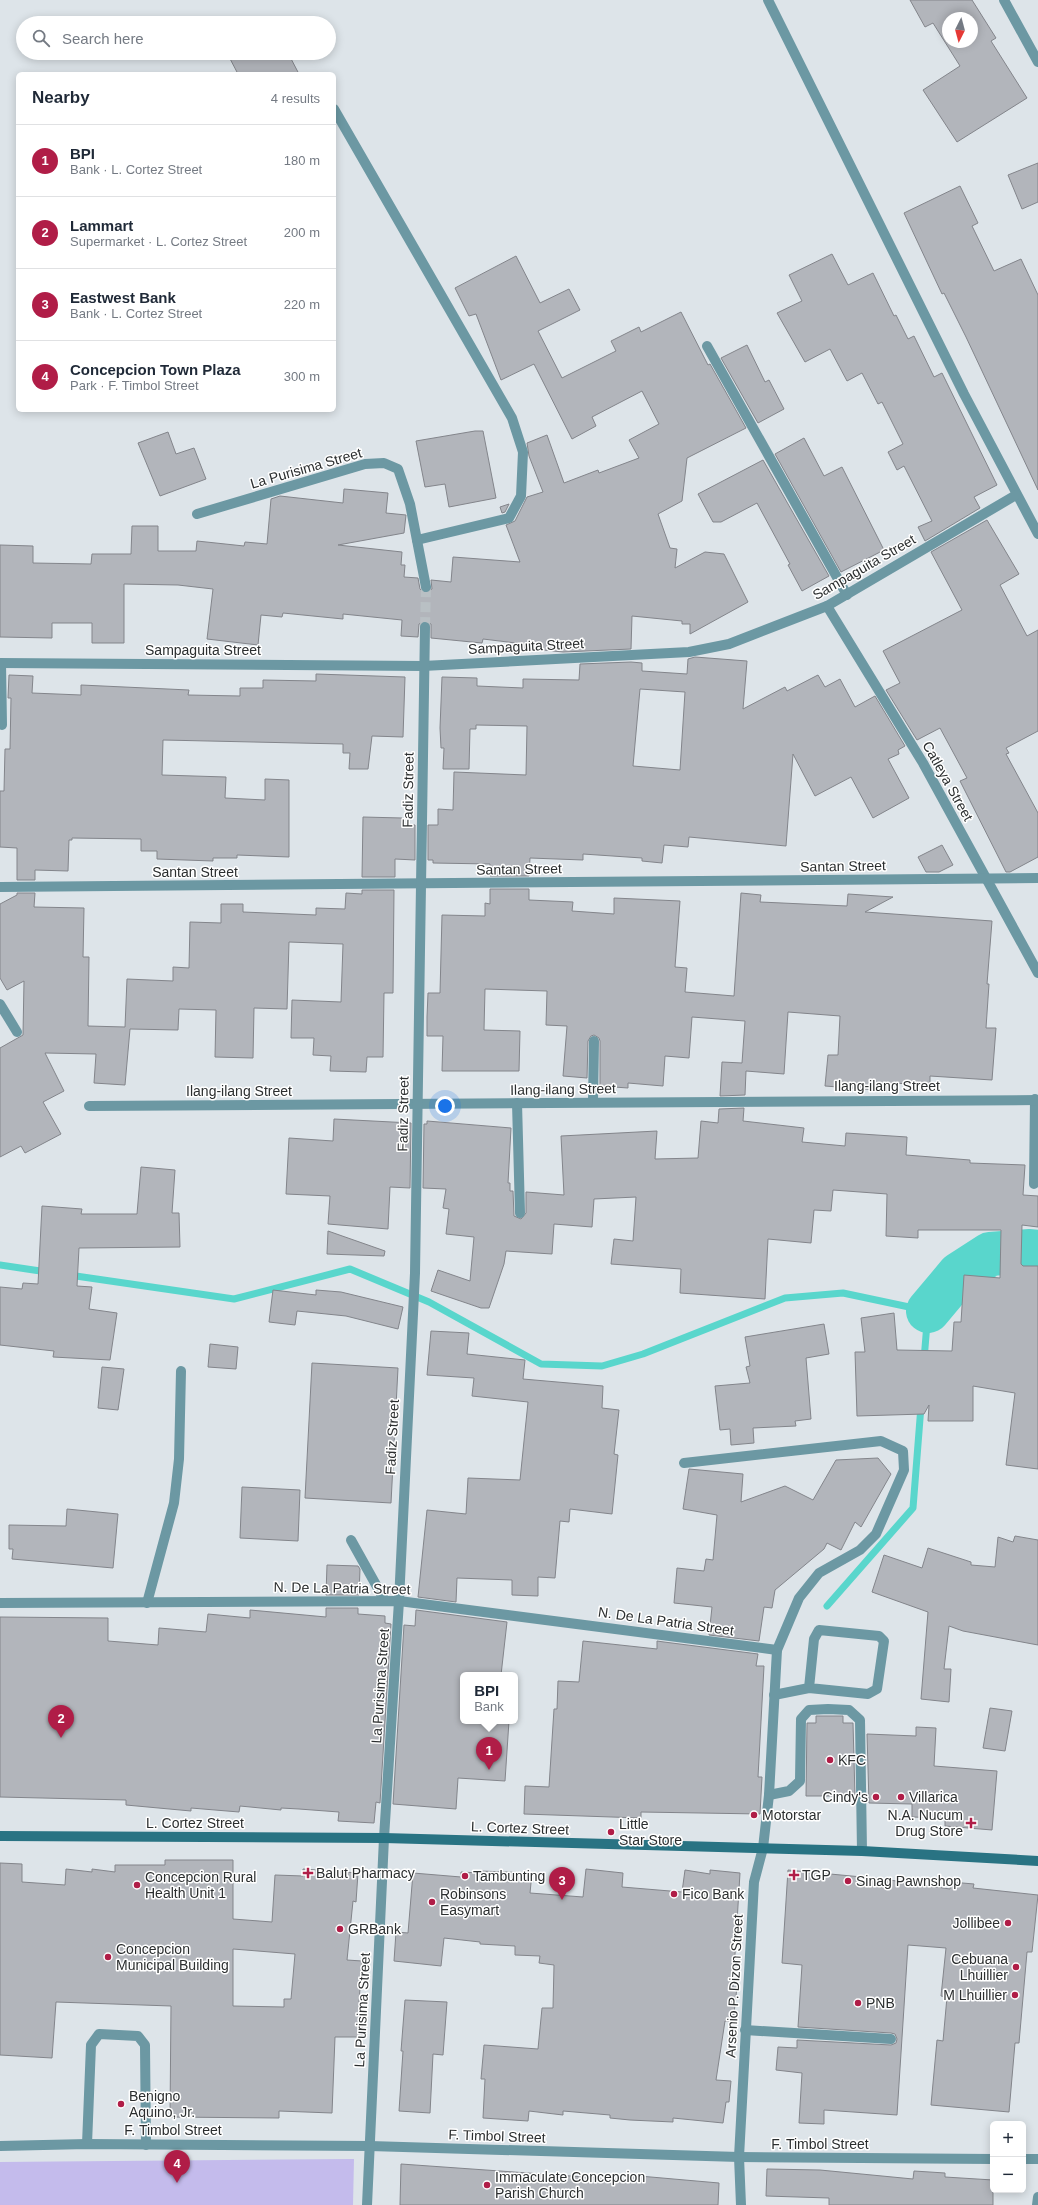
<!DOCTYPE html>
<html lang="en">
<head>
<meta charset="utf-8">
<style>
	:root { --surface:#fff; --page:#f6f6f7; --text:#1f2937; --muted:#747a83; --line:#e0e1e3; --accent:#b01d47 }
	body { margin:0; font-family:Arial,sans-serif; background:var(--page); color:var(--text) }
	.controls { position:absolute; right:12px; bottom:12px; display:grid; overflow:hidden; border-radius:6px; box-shadow:0 2px 10px #0003 }
	.controls button { width:36px; height:36px; display:grid; place-items:center; padding:0; border:0; border-bottom:1px solid var(--line); background:var(--surface); color:var(--text); font:20px sans-serif }
	.compass { position:absolute; left:942px; top:12px; width:36px; height:36px; border-radius:50%; background:var(--surface); box-shadow:0 2px 10px #0003; rotate:186deg }
	.you { position:absolute; left:445px; top:1106px; width:14px; height:14px; margin:-10px; border:3px solid #fff; border-radius:50%; background:#1a73e8; box-shadow:0 0 0 6px #1a73e833 }
	.badge { display:grid; place-items:center; width:26px; height:26px; border-radius:50%; background:var(--accent); color:#fff; font-size:13px; font-weight:700 }
	.pin { position:absolute; translate:-50% -33px; filter:drop-shadow(0 1px 2px #0008) }
	.pin::after { content:''; position:absolute; top:21px; width:14px; height:12px; background:inherit; clip-path:polygon(0 0,100% 0,50% 100%) }
	.popup { position:absolute; left:460px; top:1672px; width:58px; height:52px; box-sizing:border-box; display:grid; place-content:center; border-radius:6px; background:var(--surface); filter:drop-shadow(0 1px 3px #0005); font-size:13px; white-space:nowrap; color:var(--muted) }
	.popup b { font-size:15px; color:var(--text) }
	.popup::after { content:''; position:absolute; left:50%; top:100%; margin-left:-8px; border:8px solid transparent; border-top-color:var(--surface) }
	.list { margin:0; padding:0; list-style:none }
	h2 { display:flex; justify-content:space-between; align-items:center; height:52px; margin:0; padding:0 16px; font-size:17px }
	h2 small { font-size:13px; font-weight:400; color:var(--muted) }
	.list li { display:grid; grid-template-columns:26px 1fr auto; gap:12px; align-items:center; box-sizing:border-box; height:72px; padding:0 16px; border-top:1px solid var(--line) }
	.list b { display:block; font-size:15px; white-space:nowrap }
	.list p { margin:0; font-size:13px; white-space:nowrap; color:var(--muted) }
	.list em { font-size:13px; font-style:normal; color:var(--muted) }
	.icon { flex:none; width:22px; height:22px; fill:none; stroke:currentColor; stroke-width:2; stroke-linecap:round; stroke-linejoin:round }
	.map { position:relative; flex:none; width:1038px; height:2205px; overflow:hidden }
	.search { position:absolute; background:var(--surface); box-shadow:0 2px 10px #0003; left:16px; top:16px; width:320px; height:44px; display:flex; align-items:center; gap:10px; box-sizing:border-box; padding:0 14px; border-radius:22px; color:var(--muted); font-size:15px }
	.panel { position:absolute; background:var(--surface); box-shadow:0 2px 10px #0003; left:16px; top:72px; width:320px; height:340px; border-radius:6px }
	.map>svg:first-child { display:block }
</style>
</head>
<body>
<div class="map">
<svg width="1038" height="2205" viewBox="0 0 1038 2205">
	<rect width="100%" height="100%" fill="#dde4e9"/>
	<polygon fill="#c4bbec" points="354,2159 353,2205 0,2205 0,2162"/>
	<g fill="none" stroke-linecap="round" stroke-linejoin="round">
		<g stroke="#59d6cc" stroke-width="7">
			<polyline points="0,1265 47,1272"/>
			<polyline points="69,1275 234,1299 350,1269 429,1302 541,1364 602,1366 643,1354 785,1298 843,1293 928,1311 924,1360"/>
			<polyline points="827,1606 913,1508 921,1406"/>
		</g>
		<polyline stroke="#59d6cc" stroke-width="44" points="928,1311 959,1274 990,1254 1030,1251 1038,1252"/>
	</g>
	<g fill="#b2b5bb" stroke="#83858b" fill-rule="evenodd">
		<path d="M910 0H972L996 38 991 41 1027 98 957 142 923 90 960 66 933 23 925 27ZM948 18H972V42H948Z"/>
		<polygon points="227,53 288,53 299,74 238,74"/>
		<polygon points="1038,163 1038,202 1022,209 1008,175"/>
		<polygon points="960,186 978,223 972,226 994,271 1021,259 1038,295 1038,490 966,337 944,293 942,294 904,213"/>
		<polygon points="832,254 848,285 873,273 894,316 896,315 908,339 914,336 934,377 942,373 997,485 974,497 980,508 925,541 918,527 932,521 904,466 897,470 888,452 903,444 882,402 878,404 862,373 847,381 830,349 805,362 777,313 802,301 789,275"/>
		<polygon points="516,256 540,303 569,289 580,310 538,331 562,378 616,351 611,341 639,327 641,332 681,312 708,365 710,364 746,428 687,458 682,501 658,514 670,548 677,549 675,568 705,552 724,554 748,602 690,634 690,624 682,624 682,621 632,616 631,649 563,652 524,648 524,644 483,639 482,643 431,638 431,624 425,621 419,624 418,637 401,636 402,620 343,614 343,619 283,613 282,617 261,615 258,645 207,639 213,589 178,585 124,584 124,643 92,643 92,623 52,623 52,638 0,637 0,545 33,546 33,563 91,564 92,554 131,554 132,526 158,526 158,551 196,551 197,541 244,546 245,542 267,544 271,499 280,496 343,503 344,489 388,493 386,513 406,515 404,533 338,545 402,552 401,565 405,565 404,577 418,578 420,589 424,593 432,589 431,580 451,582 453,557 520,562 506,525 515,521 527,497 543,492 529,456 527,443 547,435 564,483 598,470 599,473 639,458 629,440 659,424 642,391 592,417 596,426 572,439 534,364 501,380 476,314 469,316 455,288"/>
		<polygon points="747,345 765,382 769,380 784,409 758,423 721,358"/>
		<polygon points="475,431 483,431 496,498 449,507 445,484 425,487 416,441"/>
		<polygon points="168,432 176,454 194,448 206,479 160,496 138,443"/>
		<polygon points="804,438 824,476 842,467 884,550 841,572 775,454"/>
		<polygon points="763,460 829,576 802,591 788,565 790,564 757,503 721,522 713,522 698,494"/>
		<polygon points="509,504 505,512 502,513 500,507"/>
		<polygon points="987,520 1019,574 1000,585 1027,636 1038,630 1038,731 1006,748 1009,753 1006,754 1038,813 1038,857 1010,872 1006,872 960,781 967,778 940,728 917,740 886,690 900,683 883,651 962,610 931,552"/>
		<path d="M695 657 747 661 743 709 785 687 787 691 818 675 825 687 840 679 855 707 875 696 905 746 898 750 899 754 888 759 909 798 873 818 851 777 815 796 793 754 786 846 689 837 688 847 664 845 662 863 642 861V858L583 854V860L530 858 529 876H490V864L433 863V860H428V825H438V809L453 810 454 772 526 775 527 726 476 725V729H470L469 769H443L444 748H441L440 728 442 677 477 678V686L523 688V679L579 680 580 664 631 662 642 663V671L687 674 688 659ZM640 689 685 692 680 770 633 766Z"/>
		<polygon points="316,674 405,677 403,737 372,736 368,769 349,769 350,753 343,753 343,744 163,740 162,775 226,777 225,798 265,800 265,779 289,780 289,857 237,855 237,858 213,858 213,861 157,859 157,851 141,851 141,839 72,838 72,840 69,840 68,871 35,870 35,880 17,880 17,848 0,847 0,791 4,791 5,749 10,749 11,698 8,698 9,675 33,676 32,693 81,695 81,685 189,690 188,695 240,696 240,688 263,688 263,680 316,681"/>
		<polygon points="363,817 402,818 402,824 415,825 415,860 395,859 395,877 362,877"/>
		<polygon points="942,845 953,865 939,872 926,872 918,857"/>
		<polygon points="490,889 529,889 529,900 573,902 572,911 614,914 614,898 680,901 675,967 687,968 685,992 734,996 741,893 761,895 760,902 847,906 848,894 893,897 865,912 992,921 987,984 989,984 986,1028 996,1028 992,1080 930,1076 930,1085 892,1083 891,1091 825,1086 828,1055 838,1055 840,1016 788,1012 784,1074 746,1071 745,1095 720,1096 722,1062 742,1063 745,1021 692,1017 689,1058 665,1056 663,1086 628,1083 628,1088 600,1086 600,1041 599,1038 594,1035 591,1036 588,1041 587,1078 563,1076 567,1026 546,1025 547,991 485,989 484,1030 520,1031 519,1071 442,1071 443,1036 427,1036 427,1017 428,993 440,993 442,915 485,916 485,903 490,904"/>
		<polygon points="362,890 394,890 393,993 384,993 383,1057 367,1057 366,1072 330,1071 331,1056 313,1055 314,1038 291,1038 292,1000 341,1002 343,944 289,942 287,1009 254,1008 253,1058 215,1057 216,1010 179,1009 178,1030 130,1029 125,1085 94,1083 96,1054 45,1053 64,1091 43,1102 61,1134 25,1153 21,1146 0,1157 0,1048 23,1035 24,981 7,990 0,978 0,904 17,895 17,893 35,893 34,907 84,908 83,957 89,957 88,1026 125,1027 127,979 173,981 173,967 189,968 190,922 221,923 221,904 243,904 243,912 316,915 316,908 345,909 346,893 362,894"/>
		<polygon points="744,1108 743,1121 804,1128 802,1142 845,1146 846,1133 907,1137 906,1155 970,1160 970,1163 1025,1165 1023,1195 1038,1196 1038,1227 1022,1225 1021,1264 1023,1266 1038,1266 1038,1469 1006,1465 1015,1393 973,1386 973,1421 928,1421 929,1405 924,1414 857,1416 855,1352 865,1352 861,1318 894,1313 897,1350 952,1351 954,1322 961,1322 964,1275 1000,1278 1001,1230 918,1230 918,1238 886,1236 887,1194 833,1190 831,1211 814,1210 811,1243 768,1239 765,1299 680,1293 681,1269 611,1264 614,1239 633,1241 636,1197 594,1199 592,1227 554,1224 552,1254 506,1251 504,1264 489,1308 481,1308 431,1291 438,1270 470,1281 474,1237 446,1234 449,1209 443,1208 446,1189 423,1188 424,1124 427,1124 427,1121 511,1128 508,1183 510,1183 510,1191 513,1191 514,1216 521,1219 526,1213 526,1192 564,1195 561,1136 657,1131 655,1159 698,1158 701,1121 718,1123 719,1109"/>
		<polygon points="334,1119 411,1123 410,1188 390,1187 388,1229 328,1224 330,1196 286,1194 289,1138 333,1141"/>
		<polygon points="141,1167 175,1170 172,1213 179,1213 180,1247 79,1248 77,1286 92,1287 89,1309 117,1313 110,1360 53,1357 54,1351 0,1345 0,1287 22,1289 23,1283 38,1284 42,1206 82,1209 81,1214 137,1214"/>
		<polygon points="328,1231 385,1251 384,1256 327,1254"/>
		<polygon points="273,1290 316,1295 316,1290 341,1292 403,1307 398,1329 346,1316 297,1311 295,1325 269,1322"/>
		<polygon points="824,1324 829,1354 806,1358 811,1419 795,1421 796,1426 753,1428 754,1443 731,1445 730,1429 720,1430 715,1386 750,1383 746,1367 750,1366 745,1337"/>
		<polygon points="431,1331 469,1333 467,1354 525,1360 523,1379 603,1386 602,1408 619,1410 614,1454 618,1455 612,1514 570,1509 569,1522 560,1521 555,1578 538,1577 538,1596 512,1595 512,1580 457,1578 456,1602 418,1597 427,1510 466,1514 468,1478 520,1480 528,1402 472,1396 474,1378 427,1375"/>
		<polygon points="210,1344 238,1347 236,1369 208,1367"/>
		<polygon points="312,1363 398,1368 391,1503 305,1498"/>
		<polygon points="102,1367 124,1369 118,1410 98,1408"/>
		<polygon points="878,1458 891,1474 861,1527 855,1522 841,1550 827,1543 824,1549 775,1590 772,1608 764,1607 759,1641 709,1635 712,1607 674,1603 677,1568 704,1571 706,1559 713,1560 717,1515 683,1509 689,1469 743,1474 741,1502 785,1486 813,1500 836,1460"/>
		<polygon points="242,1487 300,1490 298,1541 240,1538"/>
		<polygon points="67,1509 118,1514 113,1568 12,1559 13,1549 9,1549 9,1525 66,1526"/>
		<polygon points="1015,1536 1038,1540 1038,1645 963,1631 949,1626 944,1669 951,1669 949,1702 921,1699 928,1612 872,1592 884,1555 922,1568 928,1548 971,1562 971,1565 995,1567 998,1537 1013,1542"/>
		<polygon points="327,1565 358,1566 360,1569 359,1595 326,1595"/>
		<polygon points="326,1608 358,1608 358,1614 385,1616 385,1623 391,1624 380,1803 376,1802 374,1823 338,1821 339,1812 299,1809 281,1808 281,1810 240,1806 239,1812 191,1808 191,1811 126,1805 126,1800 0,1797 0,1617 108,1618 108,1641 158,1645 159,1628 206,1632 208,1614 250,1618 250,1610 326,1617"/>
		<polygon points="416,1610 507,1622 501,1675 463,1674 463,1721 509,1721 505,1781 458,1778 456,1809 393,1804 404,1625 415,1626"/>
		<polygon points="583,1641 657,1649 657,1641 664,1642 758,1654 756,1666 764,1666 758,1777 762,1777 760,1814 641,1812 641,1818 524,1814 525,1786 549,1787 554,1709 557,1709 558,1681 579,1682"/>
		<polygon points="990,1708 1012,1711 1005,1751 983,1748"/>
		<polygon points="816,1716 843,1716 843,1723 853,1723 855,1796 806,1796 807,1723 816,1723"/>
		<polygon points="916,1727 936,1728 934,1766 997,1771 992,1830 945,1826 945,1818 912,1817 912,1804 869,1803 867,1734 916,1736"/>
		<path d="M165 1860H233V1919L272 1922 275 1875 303 1876V1869L358 1873 356 1902 353 1901 347 1960 362 1961 359 2002 363 2003 362 2037H335L332 2113 279 2111V2118L170 2117 171 2006 56 2002 52 2058 0 2055V1863L22 1864V1882L65 1885 66 1869 92 1872V1869L115 1872V1865H165ZM233 1949 295 1954 291 1999H284V2007L233 2006Z"/>
		<polygon points="586,1869 623,1873 622,1887 682,1892 685,1870 710,1874 710,1870 740,1873 733,1987 737,1987 733,2022 725,2021 716,2080 731,2081 729,2102 726,2102 723,2123 673,2118 673,2122 630,2120 610,2118 610,2115 563,2111 563,2115 529,2111 528,2121 483,2118 485,2079 481,2079 484,2045 538,2049 542,2008 553,2008 554,1965 539,1963 540,1956 515,1955 515,1946 480,1944 480,1942 444,1938 441,1966 394,1961 396,1932 408,1933 413,1873 461,1877 461,1872 480,1873 480,1871 532,1873 530,1893 583,1897"/>
		<polygon points="788,1870 883,1879 950,1889 951,1882 974,1884 973,1888 1038,1895 1032,1952 1027,1952 1019,2043 1015,2043 1009,2112 931,2105 937,2040 943,2041 947,1997 941,1996 946,1948 908,1945 897,2115 824,2110 824,2124 799,2123 802,2073 776,2070 778,2047 797,2048 797,2040 891,2045 896,2043 897,2039 895,2034 891,2033 798,2027 802,1965 782,1963"/>
		<polygon points="405,2000 447,2002 443,2055 433,2054 430,2113 399,2111 403,2051 401,2051"/>
		<polygon points="401,2164 627,2180 628,2175 719,2183 718,2205 400,2205"/>
		<polygon points="767,2169 820,2170 913,2179 914,2171 945,2173 945,2177 993,2180 993,2205 829,2205 829,2198 766,2196"/>
	</g>
	<g fill="none" stroke-linecap="round" stroke-linejoin="round">
		<polyline stroke="#b9c0c4" stroke-width="10" stroke-dasharray="10 5" stroke-linecap="butt" points="425,627 426,587"/>
		<g stroke="#6c98a3" stroke-width="10">
			<polyline points="1,663 2,725"/>
			<polyline points="0,1004 17,1032"/>
			<polyline points="593,1102 594,1041"/>
			<polyline points="517,1103 520,1213"/>
			<polyline points="1034,1184 1035,1099"/>
			<polyline points="351,1540 385,1601"/>
			<polyline points="147,1603 174,1503 179,1459 181,1371"/>
			<polyline points="774,1695 809,1688 868,1694 877,1689 884,1641 879,1636 819,1630 814,1639 809,1688"/>
			<polyline points="769,1795 789,1791 800,1781 801,1719 809,1710 828,1709 849,1710 860,1720 862,1851"/>
			<polyline points="745,2030 891,2039"/>
			<polyline points="87,2144 91,2045 99,2034 138,2036 145,2045 146,2145"/>
		</g>
		<g stroke="#6c98a3" stroke-width="10">
			<polyline points="768,0 964,394 1038,534"/>
			<polyline points="1004,0 1038,62"/>
			<polyline points="334,109 512,418 523,452 521,496 509,518 417,540"/>
			<polyline points="707,346 847,595"/>
			<polyline points="197,514 365,464 384,463 398,469 410,504 426,587"/>
			<polyline points="827,606 923,763 1038,973"/>
			<polyline points="0,663 423,666 689,652 729,644 827,606 1016,495"/>
			<polyline points="0,887 1038,878"/>
			<polyline points="89,1106 1038,1100"/>
			<polyline points="684,1463 881,1441 903,1451 904,1470 876,1534 860,1550 819,1573 799,1598 777,1650 769,1795 763,1848 754,1882 739,2157 741,2205"/>
			<polyline points="0,1603 399,1601 777,1650"/>
			<polyline points="0,2146 87,2144 370,2146 739,2157 993,2159"/>
			<polyline points="1023,2159 1038,2159"/>
			<polyline points="367,2205 384,1838 399,1601 415,1273 425,627"/>
			<polyline points="1037,2205 1038,2197"/>
		</g>
		<polyline stroke="#297383" stroke-width="10" points="0,1836 384,1838 862,1851 1038,1861"/>
	</g>
	<g fill="#b01d47" stroke="#fff" stroke-width="1.5">
		<circle cx="830" cy="1760" r="4"/>
		<circle cx="876" cy="1797" r="4"/>
		<circle cx="901" cy="1797" r="4"/>
		<circle cx="754" cy="1815" r="4"/>
		<path d="M969 1817h4v4h4v4h-4v4h-4v-4h-4v-4h4z"/>
		<circle cx="611" cy="1832" r="4"/>
		<path d="M306 1867h4v4h4v4h-4v4h-4v-4h-4v-4h4z"/>
		<path d="M792 1869h4v4h4v4h-4v4h-4v-4h-4v-4h4z"/>
		<circle cx="465" cy="1876" r="4"/>
		<circle cx="848" cy="1881" r="4"/>
		<circle cx="137" cy="1885" r="4"/>
		<circle cx="674" cy="1894" r="4"/>
		<circle cx="432" cy="1902" r="4"/>
		<circle cx="1008" cy="1923" r="4"/>
		<circle cx="340" cy="1929" r="4"/>
		<circle cx="108" cy="1957" r="4"/>
		<circle cx="1016" cy="1967" r="4"/>
		<circle cx="1015" cy="1995" r="4"/>
		<circle cx="858" cy="2003" r="4"/>
		<circle cx="121" cy="2104" r="4"/>
		<circle cx="487" cy="2185" r="4"/>
	</g>
	<g text-anchor="middle" stroke-width="3" stroke-linejoin="round" paint-order="stroke">
		<g font-size="14" fill="#2b2e2f" stroke="#fff">
			<text transform="translate(306 468) rotate(-16)" y="5">La Purisima Street</text>
			<text transform="translate(864 567) rotate(-30)" y="5">Sampaguita Street</text>
			<text transform="translate(526 646) rotate(-3)" y="5">Sampaguita Street</text>
			<text x="203" y="655">Sampaguita Street</text>
			<text transform="translate(948 781) rotate(61)" y="5">Catleya Street</text>
			<text transform="translate(408 790) rotate(-89)" y="5">Fadiz Street</text>
			<text transform="translate(843 866) rotate(-1)" y="5">Santan Street</text>
			<text transform="translate(519 869) rotate(-1)" y="5">Santan Street</text>
			<text x="195" y="877">Santan Street</text>
			<text x="887" y="1091">Ilang-ilang Street</text>
			<text transform="translate(563 1089) rotate(-1)" y="5">Ilang-ilang Street</text>
			<text x="239" y="1096">Ilang-ilang Street</text>
			<text transform="translate(403 1114) rotate(-89)" y="5">Fadiz Street</text>
			<text transform="translate(392 1437) rotate(-87)" y="5">Fadiz Street</text>
			<text transform="translate(342 1588) rotate(1)" y="5">N. De La Patria Street</text>
			<text transform="translate(666 1621) rotate(8)" y="5">N. De La Patria Street</text>
			<text transform="translate(380 1686) rotate(-86)" y="5">La Purisima Street</text>
			<text x="195" y="1828">L. Cortez Street</text>
			<text transform="translate(520 1828) rotate(2)" y="5">L. Cortez Street</text>
			<text transform="translate(734 1986) rotate(-87)" y="5">Arsenio P. Dizon Street</text>
			<text transform="translate(362 2010) rotate(-87)" y="5">La Purisima Street</text>
			<text x="173" y="2135">F. Timbol Street</text>
			<text transform="translate(497 2136) rotate(2)" y="5">F. Timbol Street</text>
			<text x="820" y="2149">F. Timbol Street</text>
		</g>
		<g font-size="14" fill="#2b2e2f" stroke="#fff" text-anchor="start">
			<text x="838" y="1765">KFC</text>
			<text x="868" y="1802" text-anchor="end">Cindy's</text>
			<text x="909" y="1802">Villarica</text>
			<text x="762" y="1820">Motorstar</text>
			<text x="963" y="1820" text-anchor="end">N.A. Nucum<tspan x="963" dy="16">Drug Store</tspan></text>
			<text x="619" y="1829">Little<tspan x="619" dy="16">Star Store</tspan></text>
			<text x="316" y="1878">Balut Pharmacy</text>
			<text x="802" y="1880">TGP</text>
			<text x="473" y="1881">Tambunting</text>
			<text x="145" y="1882">Concepcion Rural<tspan x="145" dy="16">Health Unit 1</tspan></text>
			<text x="856" y="1886">Sinag Pawnshop</text>
			<text x="440" y="1899">Robinsons<tspan x="440" dy="16">Easymart</tspan></text>
			<text x="682" y="1899">Fico Bank</text>
			<text x="1000" y="1928" text-anchor="end">Jollibee</text>
			<text x="348" y="1934">GRBank</text>
			<text x="116" y="1954">Concepcion<tspan x="116" dy="16">Municipal Building</tspan></text>
			<text x="1008" y="1964" text-anchor="end">Cebuana<tspan x="1008" dy="16">Lhuillier</tspan></text>
			<text x="1007" y="2000" text-anchor="end">M Lhuillier</text>
			<text x="866" y="2008">PNB</text>
			<text x="129" y="2101">Benigno<tspan x="129" dy="16">Aquino, Jr.</tspan></text>
			<text x="495" y="2182">Immaculate Concepcion<tspan x="495" dy="16">Parish Church</tspan></text>
		</g>
	</g>
</svg>
<div class="controls">
<button>+</button>
<button>−</button>
</div>
<svg class="compass" viewBox="-18 -18 36 36"><path d="M0-13l5 13h-10z" fill="#e53935"/><path d="M0 13l5-13h-10z" fill="#747a83"/></svg>
<div class="you"></div>
<div class="pin badge" style="left:489px;top:1770px">1</div>
<div class="popup"><b>BPI</b>Bank</div>
<div class="pin badge" style="left:61px;top:1738px">2</div>
<div class="pin badge" style="left:562px;top:1900px">3</div>
<div class="pin badge" style="left:177px;top:2183px">4</div>
<div class="search"><svg class="icon" aria-label="search" viewBox="0 0 24 24"><circle cx="10" cy="10" r="6"/><path d="M15 15l6 6"/></svg>Search here</div>
<section class="panel">
<h2>Nearby<small>4 results</small></h2>
<ul class="list">
<li><span class="badge">1</span><div><b>BPI</b><p>Bank · L. Cortez Street</p></div><em>180 m</em></li>
<li><span class="badge">2</span><div><b>Lammart</b><p>Supermarket · L. Cortez Street</p></div><em>200 m</em></li>
<li><span class="badge">3</span><div><b>Eastwest Bank</b><p>Bank · L. Cortez Street</p></div><em>220 m</em></li>
<li><span class="badge">4</span><div><b>Concepcion Town Plaza</b><p>Park · F. Timbol Street</p></div><em>300 m</em></li>
</ul>
</section>
</div>
</body>
</html>
